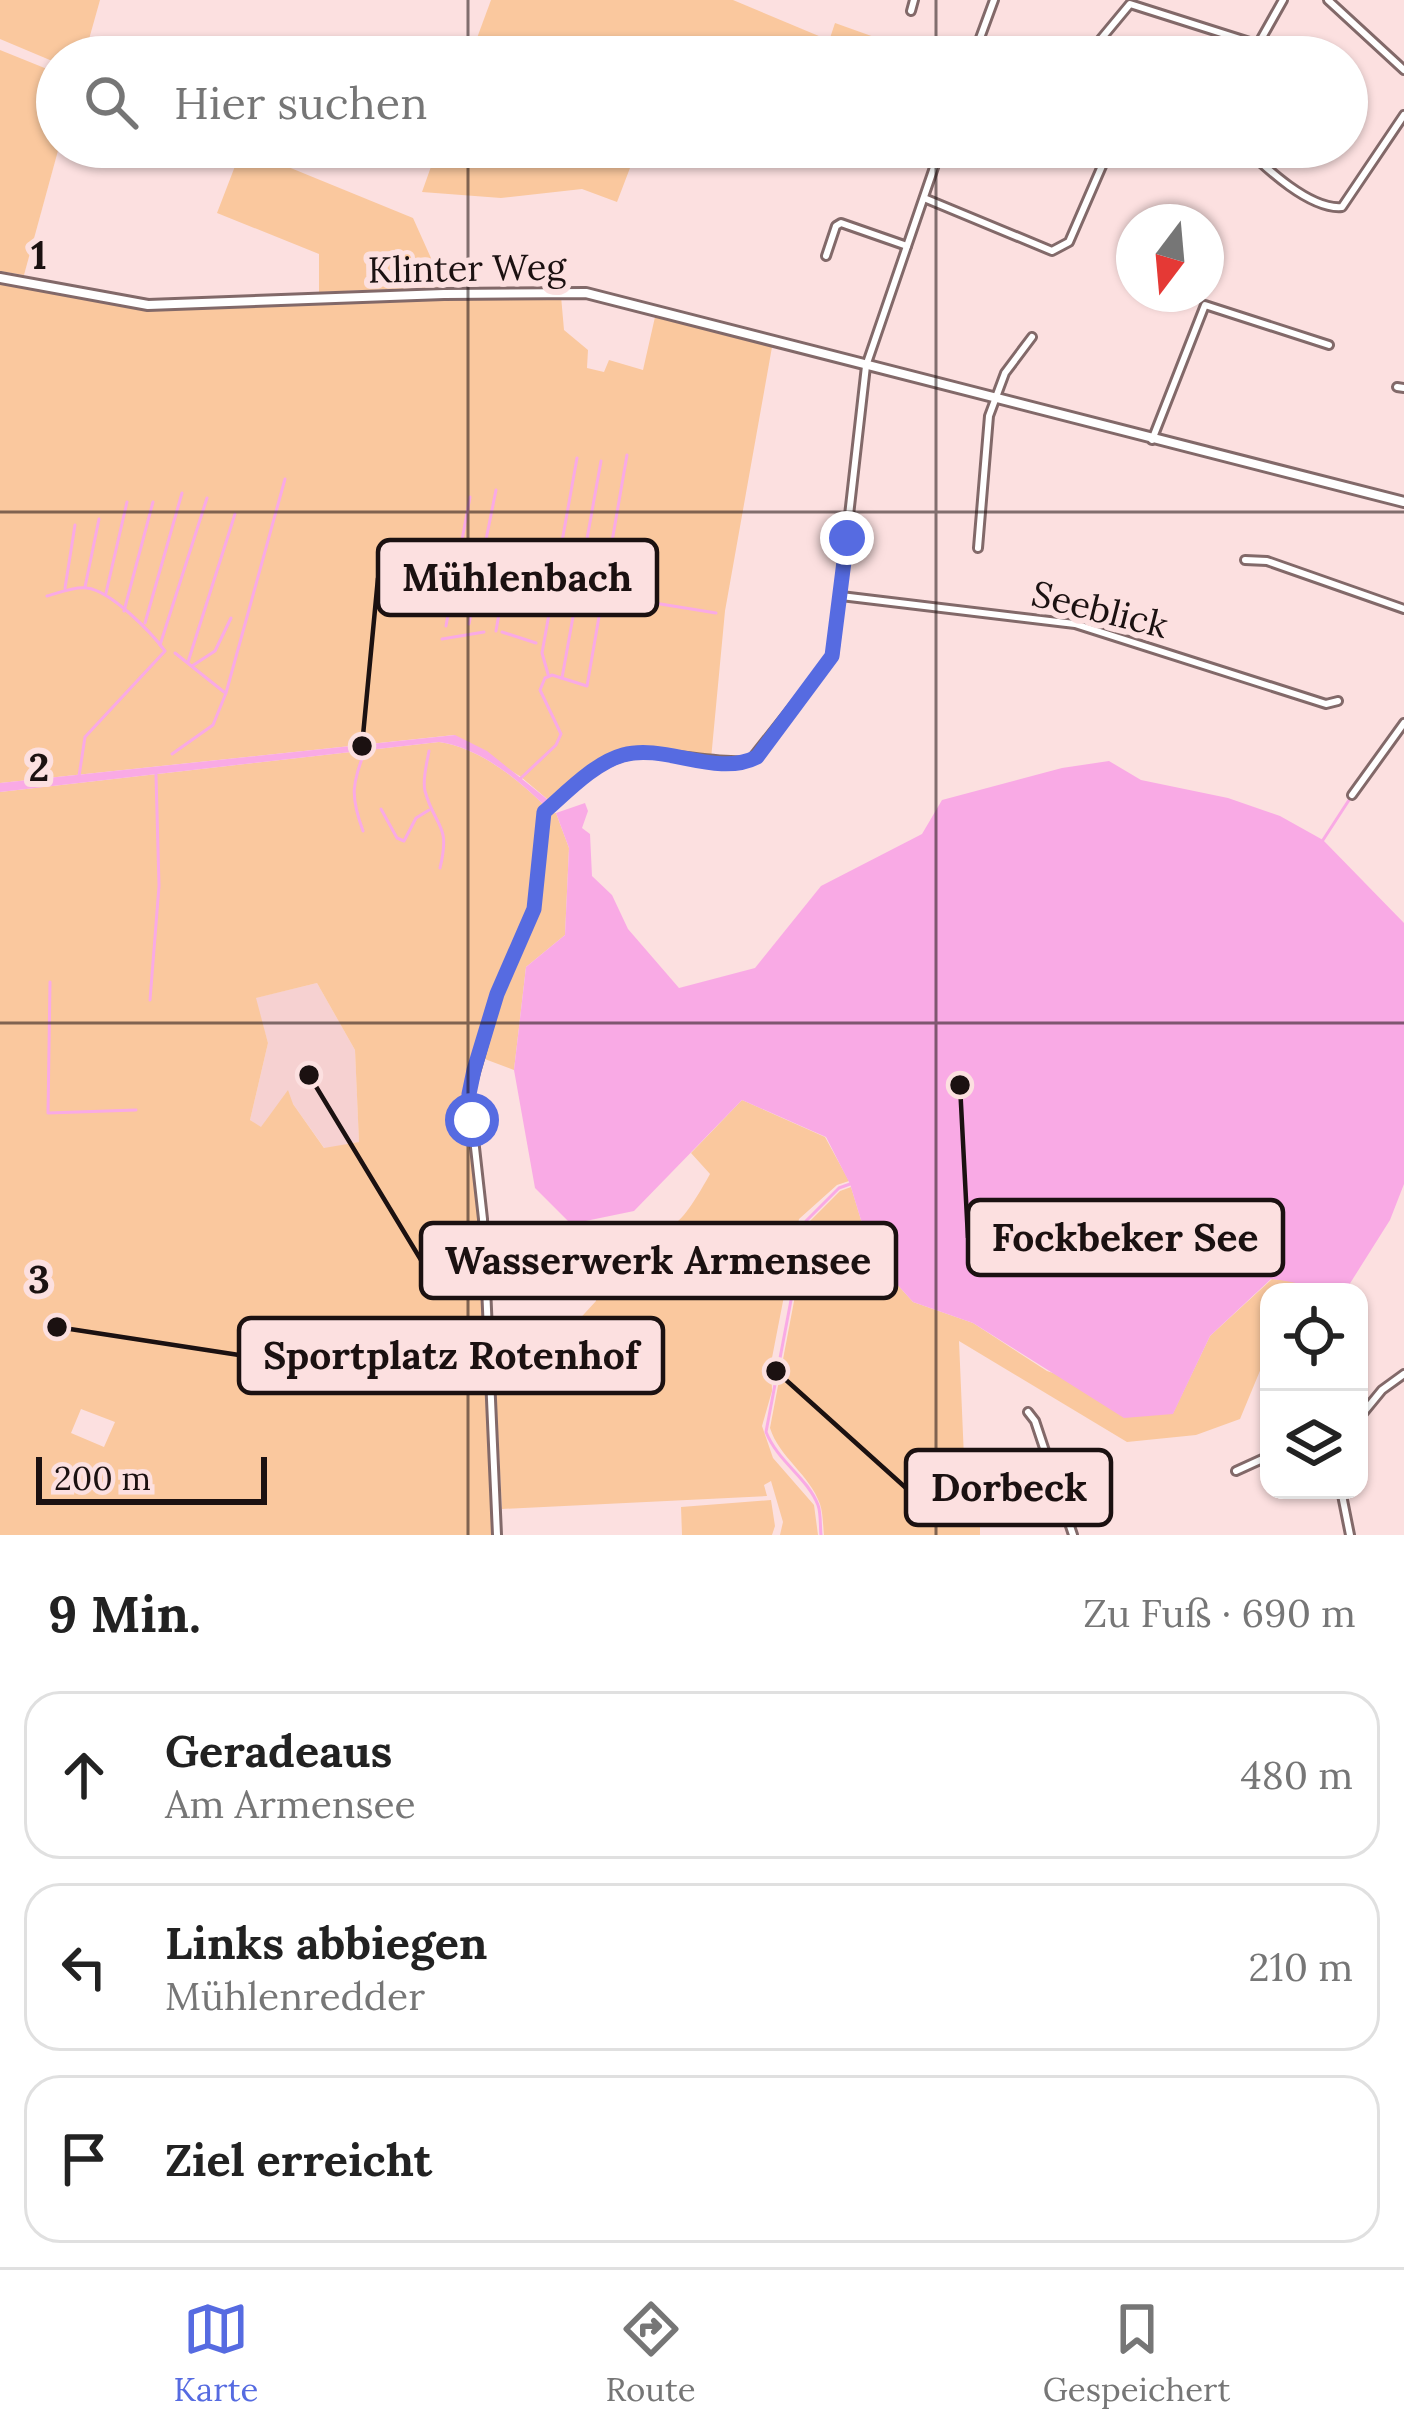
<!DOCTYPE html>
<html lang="de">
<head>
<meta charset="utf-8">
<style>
	:root { --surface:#fff; --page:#f6f6f6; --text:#222; --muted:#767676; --line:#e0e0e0; --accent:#566be1 }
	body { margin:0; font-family:Lora,serif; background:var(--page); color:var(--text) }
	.controls { position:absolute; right:36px; bottom:36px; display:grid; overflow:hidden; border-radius:24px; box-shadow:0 3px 9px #0004 }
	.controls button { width:108px; height:108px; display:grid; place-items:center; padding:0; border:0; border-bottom:3px solid var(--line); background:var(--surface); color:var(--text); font:60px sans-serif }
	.compass { position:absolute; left:1116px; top:204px; width:108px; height:108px; border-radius:50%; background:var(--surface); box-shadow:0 3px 9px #0004; rotate:196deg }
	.scale { position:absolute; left:36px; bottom:30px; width:231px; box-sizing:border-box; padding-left:12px; border:6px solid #1b1111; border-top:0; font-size:33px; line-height:42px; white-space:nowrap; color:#1b1111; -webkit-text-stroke:9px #fce0e0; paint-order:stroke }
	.stop { position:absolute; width:36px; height:36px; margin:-27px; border:9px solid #566be1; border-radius:50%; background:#fff }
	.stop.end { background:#566be1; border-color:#fff; box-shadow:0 3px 12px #0008 }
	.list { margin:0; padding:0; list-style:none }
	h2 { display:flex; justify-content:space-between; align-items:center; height:156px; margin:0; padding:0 48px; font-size:51px }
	h2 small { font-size:39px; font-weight:400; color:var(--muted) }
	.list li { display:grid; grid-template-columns:78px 1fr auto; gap:36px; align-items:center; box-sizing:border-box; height:168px; margin:0 24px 24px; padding:0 24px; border:3px solid var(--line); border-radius:36px }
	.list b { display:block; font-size:45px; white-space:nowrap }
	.list p { margin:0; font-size:39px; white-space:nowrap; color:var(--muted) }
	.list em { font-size:39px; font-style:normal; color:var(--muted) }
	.icon { flex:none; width:66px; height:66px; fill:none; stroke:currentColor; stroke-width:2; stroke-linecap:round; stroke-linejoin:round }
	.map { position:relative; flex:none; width:1404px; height:1535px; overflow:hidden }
	.search { position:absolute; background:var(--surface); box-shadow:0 3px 9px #0004; left:36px; right:36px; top:36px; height:132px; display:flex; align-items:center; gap:30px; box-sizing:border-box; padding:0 42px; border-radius:66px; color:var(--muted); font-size:45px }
	.sheet { height:732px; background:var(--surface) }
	nav { display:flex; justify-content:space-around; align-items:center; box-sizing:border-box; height:168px; border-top:3px solid var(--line); background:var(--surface); font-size:33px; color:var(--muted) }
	nav a { display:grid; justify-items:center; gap:6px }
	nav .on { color:var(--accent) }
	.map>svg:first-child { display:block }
</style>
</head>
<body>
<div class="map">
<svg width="1404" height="1535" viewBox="0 0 1404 1535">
	<rect width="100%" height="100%" fill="#fce0e0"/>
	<polygon fill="#f6d1d1" points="317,983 355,1050 359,1142 325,1149 293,1104 261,1128 250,1120 268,1043 255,998"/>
	<g fill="#fac89e" fill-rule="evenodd">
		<polygon points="0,0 100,0 84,57 57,57 57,63 0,39"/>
		<polygon points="491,0 733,0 826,39 820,57 470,57"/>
		<polygon points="835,23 905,48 902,57 863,57 829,41"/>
		<polygon points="0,50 57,73 59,147 24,275 0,271"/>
		<polygon points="438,147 638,147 617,202 582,189 501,198 422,192"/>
		<polygon points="242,148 413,218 444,287 319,292 319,254 217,213"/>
		<path d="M0 283 147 311 561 296 564 330 588 350 587 368 604 372 609 360 643 370 655 317 772 347 725 611 711 759C685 756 648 743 623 751 597 758 573 786 552 803L521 777 454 735 0 783Z"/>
		<path d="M439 742C480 748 518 779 547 808L543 811 531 908 500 977 467 1093 481 1219 492 1535H0V792ZM317 983 355 1050 359 1142 324 1148 293 1104 288 1090 261 1127 250 1120 268 1043 256 998ZM81 1409 115 1422 104 1447 71 1433Z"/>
		<polygon points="556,813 569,848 565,935 526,967 514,1070 482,1058 500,995 538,910 545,814"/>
		<path d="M742 1100 825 1137 849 1181 837 1185 799 1219 771 1363 772 1391 762 1426 773 1458 814 1505 818 1535H780L783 1522 771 1481 764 1485 767 1496 502 1509 493 1337 574 1325 596 1301 595 1240C668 1233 672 1242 710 1174L691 1153Z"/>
		<path d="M851 1187 861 1220 895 1282 913 1302 973 1323 1047 1371 1173 1413 1210 1336 1272 1279 1303 1282 1326 1291 1269 1292V1349L1240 1419 1196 1435 1127 1442 959 1341 964 1458 980 1459V1535H824C823 1526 823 1513 820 1504 810 1475 779 1457 770 1428L809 1222 840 1191Z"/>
		<polygon points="771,1500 775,1526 772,1535 682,1535 681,1507"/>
	</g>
	<g fill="#f9aae5">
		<path d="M455 735 487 751 552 803 547 808C518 779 480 748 439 742L0 792V783Z"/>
		<path d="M1109 761 1141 780 1228 798 1280 816 1323 840 1404 923V1184L1390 1220 1349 1285C1319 1293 1303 1282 1271 1279L1210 1336 1173 1414 1124 1418 973 1323 913 1302 895 1282 861 1220 850 1184 826 1137 742 1100 634 1211 571 1224 535 1188 514 1070 526 967 565 935 569 848 556 813 585 803 588 811 582 828 590 834 592 876 612 895 628 929 679 988 755 968 821 886 922 834 942 800 1062 768Z"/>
	</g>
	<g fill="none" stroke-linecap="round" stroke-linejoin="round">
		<g stroke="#f9aae5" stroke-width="3">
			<polyline points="85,587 99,519"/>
			<polyline points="65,588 75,525"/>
			<polyline points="106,593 127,502"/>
			<polyline points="605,595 716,613"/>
			<path d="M47 596C58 593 75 586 87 588 111 591 151 632 165 651L85 737 79 776"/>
			<polyline points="124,611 153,502"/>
			<polyline points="145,623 182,493"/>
			<polyline points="469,624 496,490"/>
			<polyline points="446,626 470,497"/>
			<polyline points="496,631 511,544"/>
			<polyline points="502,632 536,643"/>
			<polyline points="442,639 484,632"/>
			<polyline points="160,645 207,498"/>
			<polyline points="175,653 224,692"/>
			<polyline points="188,662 235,514"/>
			<polyline points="192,666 215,651 231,618"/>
			<polyline points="548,674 542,653 577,458"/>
			<polyline points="562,678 601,461"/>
			<path d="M429 751C427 763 422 780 425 791 435 828 451 823 440 868"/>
			<polyline points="172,754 213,725 226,693 285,479"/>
			<polyline points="521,778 556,745 561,734 540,690 545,678 552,675 587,686 627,455"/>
			<polyline points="381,809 397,838 404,841 416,818 429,810"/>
			<path d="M363 831C349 793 353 784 366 747"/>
			<polyline points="1323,840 1349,800"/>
			<polyline points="50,982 48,1113 136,1110"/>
			<polyline points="150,1000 159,886 156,775"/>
			<path d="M821 1535C820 1526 821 1513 818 1505 807 1477 778 1462 766 1432L806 1221 839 1188 850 1184"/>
		</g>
		<defs>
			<g id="minor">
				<polyline points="1328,0 1404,70"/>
				<polyline points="911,11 914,0"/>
				<polyline points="973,57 994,0"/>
				<polyline points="1086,57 1130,4 1256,44"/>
				<polyline points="1251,57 1283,0"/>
				<path d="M1244 147C1266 168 1310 210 1342 207L1404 115"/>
				<polyline points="924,198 1052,251 1069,242 1102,166 1104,154 1100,147"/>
				<polyline points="826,256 836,226 841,223 907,246"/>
				<polyline points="1397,387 1404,388"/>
				<polyline points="1152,440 1205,305 1329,345"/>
				<polyline points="978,548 989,416 1005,373 1032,337"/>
				<polyline points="1245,560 1267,561 1404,609"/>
				<polyline points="841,596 1075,624 1326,704 1338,701"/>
				<polyline points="1352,795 1404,723"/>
				<polyline points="1028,1412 1035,1421 1073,1535"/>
				<polyline points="1359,1418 1382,1390 1404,1374"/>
				<polyline points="1236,1471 1269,1456"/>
				<polyline points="1341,1490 1350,1535"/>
				<path d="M497 1535 483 1219 469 1094 497 994 534 909 544 812C566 794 592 766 620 757 651 746 712 765 750 761L833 656 866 366 941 147"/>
			</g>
			<polyline id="tertiary" points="0,278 148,305 444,294 586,293 1404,502"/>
		</defs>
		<use href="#minor" stroke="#826969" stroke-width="12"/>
		<use href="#tertiary" stroke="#826969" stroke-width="14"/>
		<use href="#minor" stroke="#fff" stroke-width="6"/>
		<use href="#tertiary" stroke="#fff" stroke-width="8"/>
	</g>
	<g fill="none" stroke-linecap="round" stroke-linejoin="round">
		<path stroke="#566be1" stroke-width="15" d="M472 1120 469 1094 474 1070 497 994 534 909 544 812C566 793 594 763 623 755 665 743 716 778 757 757L832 656 847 538"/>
	</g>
	<path fill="none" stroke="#1b1111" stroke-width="3" stroke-opacity="0.55" d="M468 0V57M936 0V57M468 147V1535M936 147V1535M0 512H1404M0 1023H1404"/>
	<g text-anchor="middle" stroke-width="12" stroke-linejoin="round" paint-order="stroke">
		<g font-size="36" fill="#1b1111" stroke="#fce0e0">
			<text transform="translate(467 268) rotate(-1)" y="13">Klinter Weg</text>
			<text transform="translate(1100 609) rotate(14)" y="13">Seeblick</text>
		</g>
	</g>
	<g font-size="39" text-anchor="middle" font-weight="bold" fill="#1b1111" stroke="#fce0e0" stroke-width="12" stroke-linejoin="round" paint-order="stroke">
		<text x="39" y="269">1</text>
		<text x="39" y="781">2</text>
		<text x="39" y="1293">3</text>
	</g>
	<path fill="none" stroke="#1b1111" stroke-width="4.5" d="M362 746L378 578M960 1085L968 1238M309 1075L421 1260M57 1327L239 1355M776 1371L906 1488"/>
	<g fill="#1b1111" stroke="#fce0e0" stroke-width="4.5">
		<circle cx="362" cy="746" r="12"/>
		<circle cx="960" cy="1085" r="12"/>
		<circle cx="309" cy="1075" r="12"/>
		<circle cx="57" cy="1327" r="12"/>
		<circle cx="776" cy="1371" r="12"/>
	</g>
	<g fill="#fce0e0" stroke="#1b1111" stroke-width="4.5">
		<rect x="378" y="540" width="279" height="75" rx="12"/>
		<rect x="968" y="1200" width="315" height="75" rx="12"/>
		<rect x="421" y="1223" width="475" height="75" rx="12"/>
		<rect x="239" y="1318" width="424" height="75" rx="12"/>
		<rect x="906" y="1450" width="205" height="75" rx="12"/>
	</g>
	<g font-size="39" text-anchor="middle" font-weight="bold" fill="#1b1111">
		<text x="517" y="591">Mühlenbach</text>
		<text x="1125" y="1251">Fockbeker See</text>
		<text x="658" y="1274">Wasserwerk Armensee</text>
		<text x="451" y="1369">Sportplatz Rotenhof</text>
		<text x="1009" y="1501">Dorbeck</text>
	</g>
</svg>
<div class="controls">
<button><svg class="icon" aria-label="locate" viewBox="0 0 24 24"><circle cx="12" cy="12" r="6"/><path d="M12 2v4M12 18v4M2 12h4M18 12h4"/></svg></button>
<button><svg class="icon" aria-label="layers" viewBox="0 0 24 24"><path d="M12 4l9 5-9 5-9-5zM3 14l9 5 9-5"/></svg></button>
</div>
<svg class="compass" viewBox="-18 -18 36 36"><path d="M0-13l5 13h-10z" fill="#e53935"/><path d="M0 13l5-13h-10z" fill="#767676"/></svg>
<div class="scale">200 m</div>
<div class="stop" style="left:472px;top:1120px"></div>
<div class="stop end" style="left:847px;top:538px"></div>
<div class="search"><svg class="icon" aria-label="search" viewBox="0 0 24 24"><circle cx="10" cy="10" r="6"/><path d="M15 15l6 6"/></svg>Hier suchen</div>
</div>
<section class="sheet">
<h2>9 Min.<small>Zu Fuß · 690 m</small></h2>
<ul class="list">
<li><svg class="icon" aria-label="ahead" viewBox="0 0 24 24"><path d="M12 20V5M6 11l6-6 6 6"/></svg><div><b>Geradeaus</b><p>Am Armensee</p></div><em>480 m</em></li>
<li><svg class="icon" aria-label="left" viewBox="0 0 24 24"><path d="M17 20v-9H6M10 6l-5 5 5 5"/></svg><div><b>Links abbiegen</b><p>Mühlenredder</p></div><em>210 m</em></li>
<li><svg class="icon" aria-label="arrive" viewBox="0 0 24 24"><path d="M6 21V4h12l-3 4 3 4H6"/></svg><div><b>Ziel erreicht</b></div></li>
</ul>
</section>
<nav>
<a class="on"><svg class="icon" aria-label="map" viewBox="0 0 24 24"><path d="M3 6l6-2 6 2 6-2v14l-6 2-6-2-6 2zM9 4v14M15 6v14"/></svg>Karte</a>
<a><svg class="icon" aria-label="directions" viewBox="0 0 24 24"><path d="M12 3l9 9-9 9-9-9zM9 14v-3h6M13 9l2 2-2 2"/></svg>Route</a>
<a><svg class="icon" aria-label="saved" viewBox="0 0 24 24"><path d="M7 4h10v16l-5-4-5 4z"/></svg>Gespeichert</a>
</nav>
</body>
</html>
